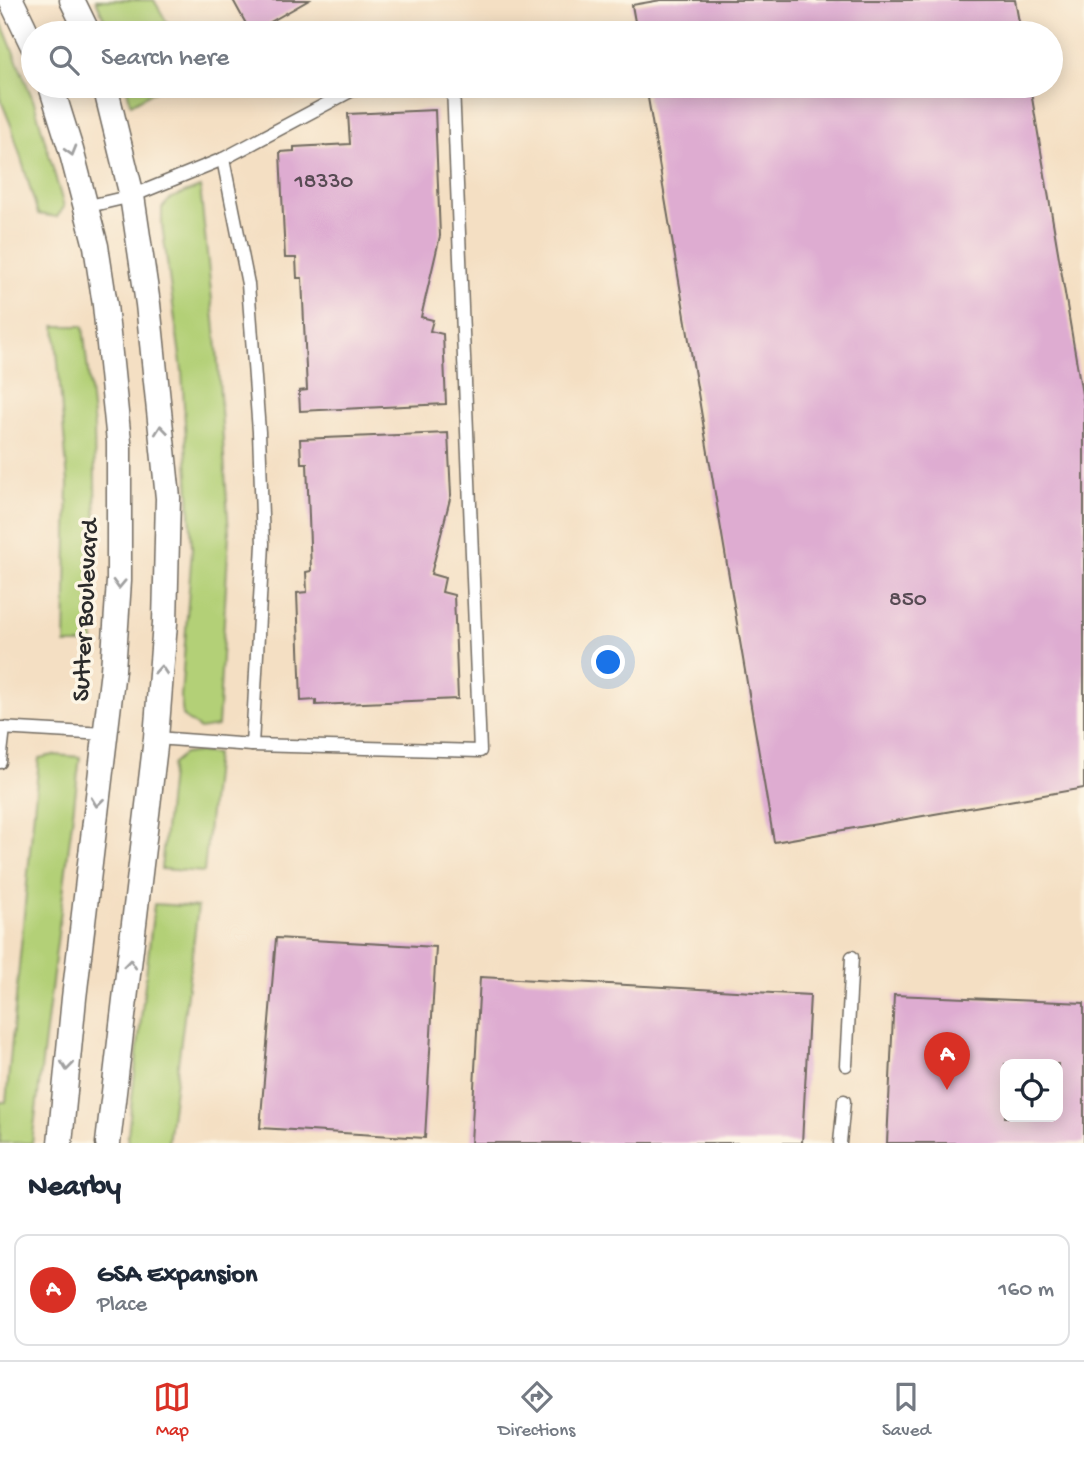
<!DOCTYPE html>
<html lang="en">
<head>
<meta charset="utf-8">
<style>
	:root { --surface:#fff; --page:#f2f2f3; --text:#1f2937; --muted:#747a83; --line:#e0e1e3; --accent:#d93025 }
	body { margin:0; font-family:"Gochi Hand",sans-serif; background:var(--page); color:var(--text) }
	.controls { position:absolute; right:21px; bottom:21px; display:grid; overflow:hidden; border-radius:14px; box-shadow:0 4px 18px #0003 }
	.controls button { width:63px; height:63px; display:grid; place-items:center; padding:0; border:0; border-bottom:2px solid var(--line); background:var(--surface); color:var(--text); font:35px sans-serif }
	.you { position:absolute; left:609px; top:663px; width:24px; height:24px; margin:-18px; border:5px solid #fff; border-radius:50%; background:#1a73e8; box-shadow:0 0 0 10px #1a73e833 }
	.badge { display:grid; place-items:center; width:46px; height:46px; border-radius:50%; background:var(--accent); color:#fff; font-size:23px; font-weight:700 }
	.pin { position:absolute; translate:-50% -58px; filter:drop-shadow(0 2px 4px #0008) }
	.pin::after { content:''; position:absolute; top:37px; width:24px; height:21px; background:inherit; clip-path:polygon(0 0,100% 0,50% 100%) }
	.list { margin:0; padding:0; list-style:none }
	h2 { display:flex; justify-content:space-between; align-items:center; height:91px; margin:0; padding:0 28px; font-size:30px }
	h2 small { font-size:23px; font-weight:400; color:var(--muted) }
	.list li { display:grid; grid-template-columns:46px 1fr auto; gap:21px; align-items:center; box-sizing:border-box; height:112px; margin:0 14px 14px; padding:0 14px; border:2px solid var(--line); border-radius:14px }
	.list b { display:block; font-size:26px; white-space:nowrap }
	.list p { margin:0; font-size:23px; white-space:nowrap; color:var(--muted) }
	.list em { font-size:23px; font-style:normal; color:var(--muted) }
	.icon { flex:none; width:38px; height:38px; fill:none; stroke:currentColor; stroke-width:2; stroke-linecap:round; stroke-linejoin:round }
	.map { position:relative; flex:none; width:1084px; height:1143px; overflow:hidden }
	.search { position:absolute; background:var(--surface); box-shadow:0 4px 18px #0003; left:21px; right:21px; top:21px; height:77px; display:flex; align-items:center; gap:18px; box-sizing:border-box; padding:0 24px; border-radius:38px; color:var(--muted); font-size:26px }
	.sheet { height:217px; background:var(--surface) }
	nav { display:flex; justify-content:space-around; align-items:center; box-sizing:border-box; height:98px; border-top:2px solid var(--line); background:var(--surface); font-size:19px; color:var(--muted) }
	nav a { display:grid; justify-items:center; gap:4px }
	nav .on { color:var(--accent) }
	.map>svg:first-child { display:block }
</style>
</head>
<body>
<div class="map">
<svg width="1084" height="1143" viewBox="0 0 1084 1143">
	<rect width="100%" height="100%" fill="#fcf5e5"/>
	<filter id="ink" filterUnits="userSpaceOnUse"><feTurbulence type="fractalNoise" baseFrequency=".0143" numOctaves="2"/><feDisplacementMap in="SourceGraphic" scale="14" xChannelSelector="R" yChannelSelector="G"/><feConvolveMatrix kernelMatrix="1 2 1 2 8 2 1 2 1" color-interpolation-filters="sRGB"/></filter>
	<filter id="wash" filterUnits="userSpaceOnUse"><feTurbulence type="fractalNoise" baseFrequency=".00686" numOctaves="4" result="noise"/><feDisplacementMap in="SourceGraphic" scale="28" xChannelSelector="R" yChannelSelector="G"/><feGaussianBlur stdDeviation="1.57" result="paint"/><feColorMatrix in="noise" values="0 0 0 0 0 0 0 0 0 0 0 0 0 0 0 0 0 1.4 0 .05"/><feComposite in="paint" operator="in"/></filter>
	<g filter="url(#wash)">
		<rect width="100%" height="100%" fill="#f4dfc3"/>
		<g fill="#b3d077" stroke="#6f7e51" stroke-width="2">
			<polygon points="96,0 154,0 173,33 110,33"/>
			<polygon points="0,19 34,102 64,207 57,217 38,214 11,125 0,98"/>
			<polygon points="126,86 163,86 131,104"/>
			<polygon points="200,187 217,348 229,534 218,726 200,729 183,717 181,697 192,548 182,371 162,225 162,208 171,198"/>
			<polygon points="55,326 83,326 94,427 96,535 93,644 65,644 68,483"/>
			<polygon points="198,752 216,754 204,872 161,869 172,764 184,754"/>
			<polygon points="54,755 80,757 32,1143 0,1143 0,1102 6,1102 39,758"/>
			<polygon points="154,904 198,907 168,1143 127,1143"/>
		</g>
		<g id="blocks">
			<g fill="#deacd1" fill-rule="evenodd">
				<polygon points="233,0 309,0 251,33"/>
				<polygon points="661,0 1015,0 1021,33 637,33 632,5"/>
				<polygon points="646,86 1030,86 1084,406 1084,788 774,842"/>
				<polygon points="435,110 440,236 421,317 433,320 430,331 443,334 446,404 300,411 299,391 307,390 302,278 297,278 296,258 285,258 280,152 294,151 294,147 350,144 348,114"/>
				<polygon points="448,433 451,495 431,574 445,578 442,592 454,595 458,699 316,705 316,700 301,701 297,593 307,592 306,572 311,571 307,463 301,463 300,439"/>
				<polygon points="276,938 436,947 425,1138 260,1128"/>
				<polygon points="480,977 810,995 802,1143 471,1143"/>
				<path d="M894 995 1084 1003V1143H887ZM1005 1064H1058V1117H1005Z"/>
			</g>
		</g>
	</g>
	<g filter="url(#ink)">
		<use href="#blocks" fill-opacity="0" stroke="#716a60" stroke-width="2"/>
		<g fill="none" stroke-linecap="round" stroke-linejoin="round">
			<defs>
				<g id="lane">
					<polyline points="223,159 248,284 259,432 263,544 252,745"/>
					<polyline points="85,207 132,196 223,159 360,86"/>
					<polyline points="0,728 105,734"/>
					<polyline points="156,738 252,745 480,751 453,86"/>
					<polyline points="0,762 4,728"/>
					<polyline points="846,1065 852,957"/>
					<polyline points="840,1143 844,1101"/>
				</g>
				<g id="street">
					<polyline points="11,0 33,46"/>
					<polyline points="72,0 88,33"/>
					<polyline points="51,86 71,150 96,246 105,305 119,442 119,581 113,670 74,998 60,1143"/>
					<polyline points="105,86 132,196 148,304 168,498 165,623 156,738 108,1143"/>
				</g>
			</defs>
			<use href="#lane" stroke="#716a60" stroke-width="15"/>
			<use href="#street" stroke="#716a60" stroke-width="27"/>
			<use href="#lane" stroke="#fff" stroke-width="12"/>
			<use href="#street" stroke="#fff" stroke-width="24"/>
		</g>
		<defs><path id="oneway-chevron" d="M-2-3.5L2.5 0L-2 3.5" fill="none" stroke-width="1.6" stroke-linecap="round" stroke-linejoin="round" transform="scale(1.75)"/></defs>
		<g stroke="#a0a0a0">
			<use href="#oneway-chevron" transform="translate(71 151) rotate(74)"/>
			<use href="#oneway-chevron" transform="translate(161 430) rotate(-96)"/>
			<use href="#oneway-chevron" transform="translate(119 584) rotate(92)"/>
			<use href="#oneway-chevron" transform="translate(161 670) rotate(-86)"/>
			<use href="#oneway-chevron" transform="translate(97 802) rotate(97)"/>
			<use href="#oneway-chevron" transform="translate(130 964) rotate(-84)"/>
			<use href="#oneway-chevron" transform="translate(67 1066) rotate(96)"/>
		</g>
	</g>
	<g text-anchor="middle" stroke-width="7" stroke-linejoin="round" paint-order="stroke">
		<g font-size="23" fill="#584b54">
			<text x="324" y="187">18330</text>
			<text x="908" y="605">850</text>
		</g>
		<g font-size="26" fill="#2b2b2b" stroke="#fcf5e5">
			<text transform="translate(83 610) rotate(-87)" y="9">Sutter Boulevard</text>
		</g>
	</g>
</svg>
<div class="controls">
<button><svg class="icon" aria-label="locate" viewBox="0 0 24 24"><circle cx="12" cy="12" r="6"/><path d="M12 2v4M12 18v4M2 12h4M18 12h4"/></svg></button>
</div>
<div class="you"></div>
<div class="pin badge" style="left:947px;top:1090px">A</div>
<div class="search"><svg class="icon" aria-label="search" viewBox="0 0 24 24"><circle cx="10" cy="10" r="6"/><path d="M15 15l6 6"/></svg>Search here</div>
</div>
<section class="sheet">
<h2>Nearby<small></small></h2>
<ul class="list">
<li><span class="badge">A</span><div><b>GSA Expansion</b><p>Place</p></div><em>160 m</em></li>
</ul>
</section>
<nav>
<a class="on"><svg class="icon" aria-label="map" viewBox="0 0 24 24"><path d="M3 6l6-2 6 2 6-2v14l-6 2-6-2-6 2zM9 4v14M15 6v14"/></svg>Map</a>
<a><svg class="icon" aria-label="directions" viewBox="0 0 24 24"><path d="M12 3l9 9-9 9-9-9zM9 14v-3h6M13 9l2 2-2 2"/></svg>Directions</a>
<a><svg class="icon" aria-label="saved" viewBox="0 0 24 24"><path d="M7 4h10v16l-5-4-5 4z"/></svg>Saved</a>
</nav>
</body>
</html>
